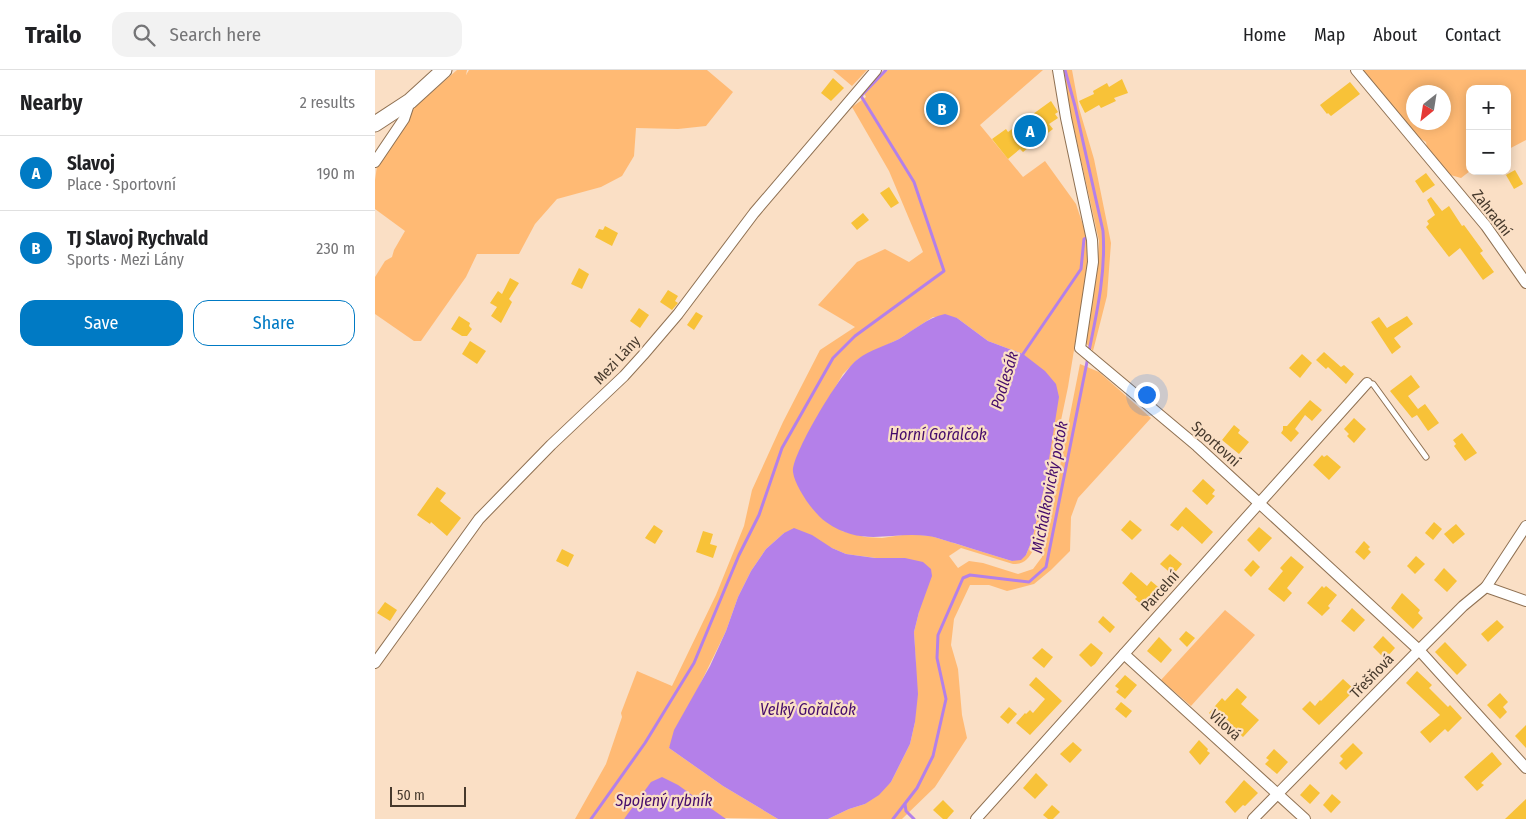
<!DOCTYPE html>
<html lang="en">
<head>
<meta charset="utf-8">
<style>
	:root { --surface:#fff; --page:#f2f2f2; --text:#202124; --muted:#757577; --line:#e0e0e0; --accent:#007ac4 }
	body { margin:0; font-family:"Fira Sans Condensed",sans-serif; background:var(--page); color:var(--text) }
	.controls { position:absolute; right:15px; top:15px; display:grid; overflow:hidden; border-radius:10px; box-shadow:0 2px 12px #0003 }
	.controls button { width:45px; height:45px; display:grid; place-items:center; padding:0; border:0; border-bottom:1px solid var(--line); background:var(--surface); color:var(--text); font:25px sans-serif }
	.compass { position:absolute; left:1031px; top:15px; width:45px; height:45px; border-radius:50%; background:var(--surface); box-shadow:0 2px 12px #0003; rotate:210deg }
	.scale { position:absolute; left:15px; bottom:12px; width:76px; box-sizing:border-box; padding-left:5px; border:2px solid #46392c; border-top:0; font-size:14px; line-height:18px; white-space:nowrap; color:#46392c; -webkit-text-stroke:4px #fadfc5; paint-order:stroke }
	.you { position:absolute; left:771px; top:324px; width:18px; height:18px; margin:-12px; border:4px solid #fff; border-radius:50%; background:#1a73e8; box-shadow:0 0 0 8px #1a73e833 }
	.badge { display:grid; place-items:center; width:32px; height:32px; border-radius:50%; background:var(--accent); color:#fff; font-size:16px; font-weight:700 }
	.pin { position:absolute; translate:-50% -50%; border:2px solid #fff; box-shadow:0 1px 5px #0006 }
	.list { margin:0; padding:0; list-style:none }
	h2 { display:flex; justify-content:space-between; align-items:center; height:65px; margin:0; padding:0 20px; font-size:21px }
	h2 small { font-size:16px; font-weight:400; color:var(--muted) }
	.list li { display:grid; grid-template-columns:32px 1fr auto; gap:15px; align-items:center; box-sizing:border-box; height:75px; padding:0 20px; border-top:1px solid var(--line) }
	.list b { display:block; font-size:19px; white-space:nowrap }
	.list p { margin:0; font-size:16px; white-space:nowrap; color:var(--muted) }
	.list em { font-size:16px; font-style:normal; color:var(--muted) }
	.actions { display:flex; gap:10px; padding:15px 20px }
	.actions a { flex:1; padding:11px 0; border:1px solid var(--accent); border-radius:15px; text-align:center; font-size:18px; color:var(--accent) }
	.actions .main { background:var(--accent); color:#fff }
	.icon { flex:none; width:28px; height:28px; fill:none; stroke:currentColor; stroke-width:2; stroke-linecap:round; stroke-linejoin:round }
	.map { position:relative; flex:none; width:1151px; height:749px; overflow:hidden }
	header { display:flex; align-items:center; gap:30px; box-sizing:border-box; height:70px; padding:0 25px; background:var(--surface); border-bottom:1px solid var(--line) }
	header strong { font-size:24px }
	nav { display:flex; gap:28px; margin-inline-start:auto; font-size:18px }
	.search { width:350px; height:45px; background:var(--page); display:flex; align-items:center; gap:12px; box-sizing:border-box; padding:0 18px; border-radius:15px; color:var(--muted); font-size:19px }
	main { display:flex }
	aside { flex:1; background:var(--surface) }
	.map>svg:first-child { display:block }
</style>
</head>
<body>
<header>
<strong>Trailo</strong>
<div class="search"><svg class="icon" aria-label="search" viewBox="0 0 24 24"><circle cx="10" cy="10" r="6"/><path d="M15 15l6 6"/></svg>Search here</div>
<nav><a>Home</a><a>Map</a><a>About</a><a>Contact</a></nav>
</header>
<main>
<aside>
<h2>Nearby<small>2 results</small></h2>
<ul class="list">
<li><span class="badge">A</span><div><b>Slavoj</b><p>Place · Sportovní</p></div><em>190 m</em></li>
<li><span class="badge">B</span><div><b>TJ Slavoj Rychvald</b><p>Sports · Mezi Lány</p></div><em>230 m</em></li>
</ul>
<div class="actions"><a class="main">Save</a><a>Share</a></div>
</aside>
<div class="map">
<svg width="1151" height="749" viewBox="0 0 1151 749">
	<rect width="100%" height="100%" fill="#fadfc5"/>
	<g fill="#ffba74" fill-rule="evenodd">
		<polygon points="82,0 92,0 91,5 94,0 332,0 358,22 331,56 303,59 261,58 259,86 247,106 226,117 182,129 160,154 144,184 102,184 91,207 46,271 39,271 0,244 0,207 10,191 17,187 19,180 30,161 0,139 0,110 2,96 40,37"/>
		<polygon points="458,0 492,0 477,16"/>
		<path d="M513 0H668L605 55 648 107 670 91 701 134 714 173 712 200 693 317 659 479C653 489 650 494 638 494L586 478 574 486 583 498 594 491 608 493 643 504 658 499 667 487 705 294 724 302 776 348 703 428 696 447 695 481 676 500 659 514 632 521 614 515H595L579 549 576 575 583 599 587 645 592 668 560 717 527 749H453L474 739 490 734 516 712 535 674 540 652 541 596 539 562 544 542 530 488H501L471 484 457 478 409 463 391 479 376 501 363 527 351 561 294 678 348 716 403 749 252 746 249 749H200L231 694 247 647 246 643 262 601 297 616 341 525 369 456 377 420 408 352 445 280 480 257 443 235 482 192 510 179 534 192 548 182 514 101 477 37 491 27 489 23ZM558 247 582 248 613 271 648 284 670 414 657 470 651 485 637 491 556 466 534 464 507 468 490 467 467 461 436 359 468 304 483 289 524 269Z"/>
		<polygon points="686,0 697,0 704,38 719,89 736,173 732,226 718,281 710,272 722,203 724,171"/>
		<path d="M986 0H1151V70L1132 80V19H1095V101L1086 108 1072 104 1052 78 1051 72 1040 65ZM1038 22H1068V52H1038Z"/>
		<polygon points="850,540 880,565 816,636 786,610"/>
	</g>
	<g fill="#b480e9">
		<path d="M570 244 582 248 613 271 648 284 670 301 681 314 684 327 670 414 657 470 651 485 646 490 637 491C617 485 598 479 579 473 571 471 562 467 553 466 515 461 488 478 451 452 439 444 420 417 418 402 416 385 467 300 483 289 495 280 510 276 524 269 539 260 552 248 570 244Z"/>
		<polygon points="419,458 437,465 457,478 471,484 500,488 530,488 548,492 556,499 557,506 544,542 539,562 543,624 540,652 535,674 516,712 504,725 490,734 474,739 453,749 403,749 348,716 294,678 299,660 335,596 351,561 363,527 376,501 391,479 409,463"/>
		<polygon points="287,707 303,715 351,749 249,749 276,712"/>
	</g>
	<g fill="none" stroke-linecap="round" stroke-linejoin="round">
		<g stroke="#b480e9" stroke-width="3">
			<path d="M690 0 700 36 728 161C731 202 722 242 714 281"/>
			<polyline points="647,287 648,284 706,199 709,169 713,167"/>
			<polyline points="530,734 531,741 539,749"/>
			<polyline points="216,749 270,673 319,593 364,485 384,445 407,378 458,288 480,266 569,201 539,112 486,26 511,0"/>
			<polyline points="518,749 542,718 558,686 571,629 562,588 563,565 588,508 595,505 654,512 671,497 713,287"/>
		</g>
	</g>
	<g fill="#f8c238">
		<polygon points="458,8 469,18 456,31 446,23"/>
		<polygon points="747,9 753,23 739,28 741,31 726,38 724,35 710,43 704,31 719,24 718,21 732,13 734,17"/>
		<polygon points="975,12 985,24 956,46 953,43 952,44 945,35"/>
		<polygon points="676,31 683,42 680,44 683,48 674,54 678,59 648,82 645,79 633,89 617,69 631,59 633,62"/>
		<polygon points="1140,100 1148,114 1139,119 1131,105"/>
		<polygon points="1051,103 1060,115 1048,123 1040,111"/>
		<polygon points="514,117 524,133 516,138 505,123"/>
		<polygon points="1056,127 1067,141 1074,136 1087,156 1089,155 1108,181 1105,183 1119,202 1108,210 1085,178 1074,187 1051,157 1054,154 1052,151 1060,145 1052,130"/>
		<polygon points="488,143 494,150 482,160 476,153"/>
		<polygon points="230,156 243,163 237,176 220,167 224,159 228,160"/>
		<polygon points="204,198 214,204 207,219 196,214"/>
		<polygon points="135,208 144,213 134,229 137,232 126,253 116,246 122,237 115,233 123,221 127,224"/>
		<polygon points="293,220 303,226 300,231 303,233 297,240 285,232"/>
		<polygon points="264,238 274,245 265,258 255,251"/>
		<polygon points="321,242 328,246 319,260 312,255"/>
		<polygon points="84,246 95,253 94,256 97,259 92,266 87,266 76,259"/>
		<polygon points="1032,246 1038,254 1019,268 1026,277 1017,284 996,252 1004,247 1012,258"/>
		<polygon points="95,271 111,281 102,294 87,284"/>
		<polygon points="949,282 966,297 969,295 979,304 971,314 953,297 951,299 941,290"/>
		<polygon points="927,284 937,293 925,308 914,298"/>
		<polygon points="1036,305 1045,317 1033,326 1043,339 1050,334 1064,353 1053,361 1042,345 1037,348 1015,321"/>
		<polygon points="935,330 947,340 937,351 930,345 920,359 924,363 916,372 906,363 908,360 908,356 912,356"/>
		<polygon points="979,348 991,359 979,373 972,366 974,364 969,359"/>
		<polygon points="859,355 865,360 863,363 874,372 864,384 847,370"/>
		<polygon points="1087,363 1102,383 1090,391 1079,376 1081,374 1078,370"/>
		<polygon points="947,385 949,387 952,385 966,397 954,410 938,395"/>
		<polygon points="828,409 840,420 837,424 840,426 832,435 817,421"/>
		<polygon points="62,417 71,423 65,431 86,448 72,466 56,452 55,454 42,445"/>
		<polygon points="811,437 838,462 827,474 807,456 803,461 795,455"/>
		<polygon points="755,450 767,460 757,470 746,460"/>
		<polygon points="1059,452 1067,459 1058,470 1050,463"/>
		<polygon points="1081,454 1090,464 1078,474 1069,464"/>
		<polygon points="279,455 288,461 280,474 270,468"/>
		<polygon points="884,457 897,468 884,482 872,470"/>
		<polygon points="328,461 338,464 335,474 342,476 338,488 321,482"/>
		<polygon points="989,471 995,477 993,479 996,482 989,490 980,482"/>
		<polygon points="187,479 199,485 193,497 181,491"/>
		<polygon points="795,484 807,494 798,505 785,494"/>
		<polygon points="916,486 929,497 912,518 917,523 909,532 893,519 908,501 905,498"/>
		<polygon points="1041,486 1050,494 1040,504 1032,496"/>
		<polygon points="878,490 885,497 876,507 869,500"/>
		<polygon points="1069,498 1082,511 1072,522 1059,510"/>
		<polygon points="756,502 772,516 776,511 788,521 772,539 760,529 762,527 747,513"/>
		<polygon points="947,516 949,518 951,516 962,525 953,536 955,538 947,546 932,533"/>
		<polygon points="1027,523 1045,540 1043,543 1048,548 1038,559 1016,538"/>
		<polygon points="10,532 22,540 15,551 2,543"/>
		<polygon points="977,538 990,550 979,562 966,551"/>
		<polygon points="728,546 740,557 735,563 723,552"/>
		<polygon points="1122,550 1129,557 1113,572 1106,564"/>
		<polygon points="811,561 820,568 812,577 804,569"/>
		<polygon points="1008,566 1020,578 1010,589 998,577"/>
		<polygon points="784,567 797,580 786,593 772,581"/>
		<polygon points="1070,572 1092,595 1082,605 1060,582"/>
		<polygon points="716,573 728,583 720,594 716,597 704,585"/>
		<polygon points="667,578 678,587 669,598 657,588"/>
		<polygon points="1042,601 1057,615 1054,618 1073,637 1075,635 1087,648 1073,662 1070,659 1055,673 1045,662 1065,645 1031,613"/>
		<polygon points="750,605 762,615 750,629 741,622 744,619 740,616"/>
		<polygon points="661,607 687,631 655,665 641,653 650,643 651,644 655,640 658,643 670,629 654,615"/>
		<polygon points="968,609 980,620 944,655 927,639 935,631 940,636 945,630 946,631"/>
		<polygon points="862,618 872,627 866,634 884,650 868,667 851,652 845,648 843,651 834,643 847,628 850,631"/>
		<polygon points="1125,623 1133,632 1128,637 1132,642 1125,649 1112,635"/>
		<polygon points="746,632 757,641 751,648 740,639"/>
		<polygon points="634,637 642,644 633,654 625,647"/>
		<polygon points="1151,655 1151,678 1140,666"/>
		<polygon points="824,670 833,679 832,681 835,683 825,695 814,682"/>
		<polygon points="698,672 707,680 695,693 685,684"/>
		<polygon points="978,673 988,683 971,700 964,693 968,689 965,686"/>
		<polygon points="899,679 913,692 902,704 890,694 894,690 891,688"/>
		<polygon points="1117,682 1127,694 1106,713 1109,715 1102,721 1089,707"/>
		<polygon points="661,703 673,715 660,729 648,718"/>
		<polygon points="869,710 883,723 870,736 868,735 860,743 850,732"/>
		<polygon points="935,714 945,723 935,734 925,725"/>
		<polygon points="957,724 966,732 956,743 948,735"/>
		<polygon points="1151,729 1151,749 1130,749"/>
		<polygon points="568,730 579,741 572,749 568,749 558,740"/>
		<polygon points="677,735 685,742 678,749 673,749 668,745"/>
	</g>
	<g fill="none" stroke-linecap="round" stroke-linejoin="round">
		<defs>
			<polyline id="lane" points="992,313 998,314 1051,387"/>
			<g id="street">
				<polyline points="683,0 691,48 717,170 718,192 705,278 822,376 1044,580 1151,698"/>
				<polyline points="981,0 1111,156 1151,213"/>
				<polyline points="0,92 29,49 35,31"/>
				<polyline points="1111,517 1151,456"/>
				<polyline points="749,584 930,749"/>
				<polyline points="0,593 104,449 176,375 249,306 268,285 303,244 379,143 501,0"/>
				<polyline points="601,749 992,313"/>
				<polyline points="878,749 1044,580 1088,536 1111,517 1151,531"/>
			</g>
			<polyline id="secondary" points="0,54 35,31 69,0"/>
		</defs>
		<use href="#lane" stroke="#8f7153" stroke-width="7"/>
		<use href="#street" stroke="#8f7153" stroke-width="12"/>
		<use href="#secondary" stroke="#8f7153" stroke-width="17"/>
		<use href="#lane" stroke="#fff" stroke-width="5"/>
		<use href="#street" stroke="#fff" stroke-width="10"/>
		<use href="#secondary" stroke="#fff" stroke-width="15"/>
	</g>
	<g text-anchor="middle" stroke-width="4.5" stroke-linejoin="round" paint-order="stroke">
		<g font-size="15" fill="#46392c" stroke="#fadfc5">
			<text transform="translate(1117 143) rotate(52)" y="5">Zahradní</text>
			<text transform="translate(242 290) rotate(-47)" y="5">Mezi Lány</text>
			<text transform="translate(841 374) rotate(42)" y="5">Sportovní</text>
			<text transform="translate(785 521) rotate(-48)" y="5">Parcelní</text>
			<text transform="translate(997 606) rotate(-46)" y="5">Třešňová</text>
			<text transform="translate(850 655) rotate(42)" y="5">Vilová</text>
		</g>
		<g font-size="16" font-style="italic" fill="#450c6b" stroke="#fadfc5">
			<text transform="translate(629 310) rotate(-73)" y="6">Podlesák</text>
			<text x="563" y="370">Horní Gořalčok</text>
			<text transform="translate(674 417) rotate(-79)" y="6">Michálkovický potok</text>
			<text x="433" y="645">Velký Gořalčok</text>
			<text x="289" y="736">Spojený rybník</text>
		</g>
	</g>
</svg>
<div class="controls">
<button>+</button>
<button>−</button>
</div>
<svg class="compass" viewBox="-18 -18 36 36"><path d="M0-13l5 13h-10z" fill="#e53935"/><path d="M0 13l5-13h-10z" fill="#757577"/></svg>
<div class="scale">50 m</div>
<div class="you"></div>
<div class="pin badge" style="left:655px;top:61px">A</div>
<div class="pin badge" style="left:567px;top:39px">B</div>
</div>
</main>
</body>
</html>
